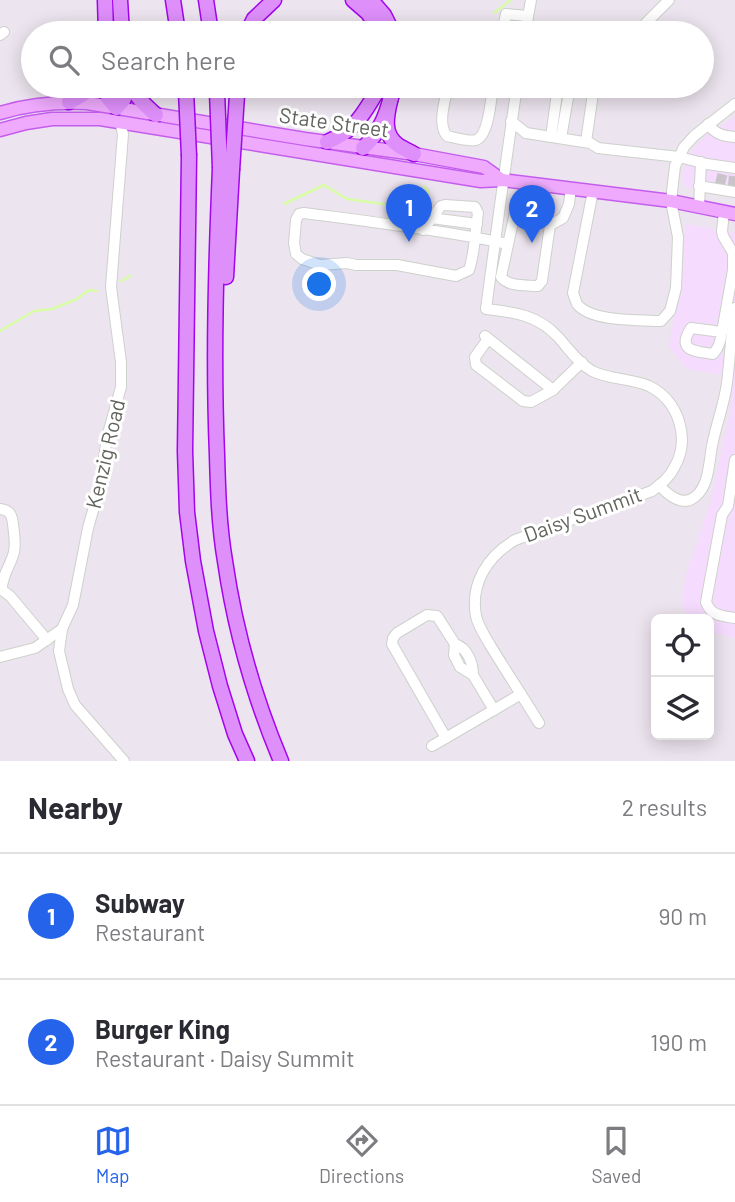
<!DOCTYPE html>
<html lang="en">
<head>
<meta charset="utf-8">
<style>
	:root { --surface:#fff; --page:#f7f7f7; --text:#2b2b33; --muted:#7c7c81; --line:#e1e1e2; --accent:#2563eb }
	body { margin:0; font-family:Barlow,sans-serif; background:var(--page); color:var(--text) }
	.controls { position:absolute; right:21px; bottom:21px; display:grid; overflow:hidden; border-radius:10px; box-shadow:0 4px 18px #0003 }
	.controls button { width:63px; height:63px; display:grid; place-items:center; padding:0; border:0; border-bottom:2px solid var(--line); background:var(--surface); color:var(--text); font:35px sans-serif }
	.you { position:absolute; left:320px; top:285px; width:24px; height:24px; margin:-18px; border:5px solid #fff; border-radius:50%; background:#1a73e8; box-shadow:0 0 0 10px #1a73e833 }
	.badge { display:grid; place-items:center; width:46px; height:46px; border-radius:50%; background:var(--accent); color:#fff; font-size:23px; font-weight:700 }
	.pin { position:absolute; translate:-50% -58px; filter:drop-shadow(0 2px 4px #0008) }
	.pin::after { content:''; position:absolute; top:37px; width:24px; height:21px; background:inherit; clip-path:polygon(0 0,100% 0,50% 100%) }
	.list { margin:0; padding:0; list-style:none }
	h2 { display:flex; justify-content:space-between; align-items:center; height:91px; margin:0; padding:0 28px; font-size:30px }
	h2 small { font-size:23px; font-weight:400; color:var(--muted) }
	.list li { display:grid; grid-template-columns:46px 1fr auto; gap:21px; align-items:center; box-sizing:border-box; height:126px; padding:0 28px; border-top:2px solid var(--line) }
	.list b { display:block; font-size:26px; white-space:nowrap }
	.list p { margin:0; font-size:23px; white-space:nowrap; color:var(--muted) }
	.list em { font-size:23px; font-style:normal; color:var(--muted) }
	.icon { flex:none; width:38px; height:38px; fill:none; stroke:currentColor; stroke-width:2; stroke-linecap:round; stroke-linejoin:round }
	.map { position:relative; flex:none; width:735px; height:761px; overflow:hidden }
	.search { position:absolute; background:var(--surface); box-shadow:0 4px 18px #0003; left:21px; right:21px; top:21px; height:77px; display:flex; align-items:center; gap:18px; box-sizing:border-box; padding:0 24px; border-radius:38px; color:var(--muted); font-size:26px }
	.sheet { height:343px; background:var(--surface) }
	nav { display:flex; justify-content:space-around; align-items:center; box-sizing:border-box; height:98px; border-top:2px solid var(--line); background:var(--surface); font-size:19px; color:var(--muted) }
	nav a { display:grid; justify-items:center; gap:4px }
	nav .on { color:var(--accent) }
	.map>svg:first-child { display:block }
</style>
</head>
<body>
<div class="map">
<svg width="735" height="761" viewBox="0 0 735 761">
	<rect width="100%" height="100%" fill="#ece4ee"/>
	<g fill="#f5dbfd">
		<polygon points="735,117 735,196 685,187 682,175 690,154 698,143 708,134"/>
		<polygon points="686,224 735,233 735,638 709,632 709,619 689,619 681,603 686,574 711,500 729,416 733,377 687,369 669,347 680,278"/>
	</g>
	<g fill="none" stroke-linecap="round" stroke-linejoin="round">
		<g stroke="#d8fda6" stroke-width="2.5">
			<polyline points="494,13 511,0"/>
			<polyline points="284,204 324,185 347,199 406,207 419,202 427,195 428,191 424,186"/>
			<polyline points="121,281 130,276"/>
			<polyline points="0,331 34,311 52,309 77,299 89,290 97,291"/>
		</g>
		<g stroke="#c9c4ca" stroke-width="10" stroke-dasharray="10 5" stroke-linecap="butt">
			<polyline points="720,184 723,172"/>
			<polyline points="733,186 734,174"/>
		</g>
		<defs>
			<g id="minor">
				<polyline points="646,23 669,0"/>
				<polyline points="502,33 506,14 528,16"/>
				<polyline points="525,33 531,0"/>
				<polyline points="0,35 4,32"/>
				<path d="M448 86C445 101 437 124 447 136 456 138 469 142 476 140 489 136 491 98 493 86"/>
				<path d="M517 86C506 160 496 234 486 309 514 312 538 315 558 337 569 349 578 363 592 371 610 380 631 378 649 386 679 401 691 439 674 468 669 478 661 484 652 491L515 540C488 556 470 583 476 616 478 626 485 636 490 645 506 671 523 697 539 723"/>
				<polyline points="511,121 526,133 590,143 598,148 679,157 707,164 735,168"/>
				<polyline points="120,122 123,134 111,287 121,362 121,387 107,437 100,486 88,528 73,605 62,629 59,651 68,689 75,705 124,761"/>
				<path d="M708 124C715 134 723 136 735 137"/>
				<polyline points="551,137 558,86"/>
				<polyline points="561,138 570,86"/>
				<polyline points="586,142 593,93 587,86"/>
				<polyline points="699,186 735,192"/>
				<path d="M593 191 573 293C574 295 576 302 577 304 591 322 639 320 661 321L670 311 676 288 678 237 671 201 675 166 684 147 694 136 735 104"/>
				<polyline points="699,206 701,162"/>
				<path d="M516 215 547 221 550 225 542 281 538 286C525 285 509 287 501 277L514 217Z"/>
				<polyline points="431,218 477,224"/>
				<polyline points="550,225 563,218 569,204 571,188"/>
				<path d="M423 230 441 206 445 205 475 207 478 213C475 232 475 252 469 270L456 276 397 265H356L347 263 320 265 302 259 296 254 294 243 296 220 299 214 304 213C372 222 441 230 508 244"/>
				<path d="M722 332 691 328C676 351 695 351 713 354 719 348 721 340 722 332L733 270V253L723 236 722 231 724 212"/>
				<polyline points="485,336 553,390 582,362"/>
				<polyline points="488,339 475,357 476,365 523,401 531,402 553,390"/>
				<path d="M735 460 728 506 722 515 706 602C711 616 722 616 735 618"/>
				<path d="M659 485C668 495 683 508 696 496 709 485 709 462 712 446 716 425 724 405 727 383 730 358 731 333 735 308"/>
				<path d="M0 509C10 510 12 515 13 524 14 534 16 543 14 552 11 565 1 577 2 590L10 596 47 640"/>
				<path d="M455 644C467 648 473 662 473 675"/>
				<polyline points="0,657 35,648 62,629"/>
				<polyline points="446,738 392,644 393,638 397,633 427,615 437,616 455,644 454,655 460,667 473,675 494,710"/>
				<polyline points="432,746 521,694"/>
			</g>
			<g id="major">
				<path d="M0 113C29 104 57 102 87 103L305 139 414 154 484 167 502 180"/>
				<polyline points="0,130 26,123 52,119 100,119 481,181 502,180 671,201 735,214"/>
			</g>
			<g id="highway">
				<polyline points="105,0 106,33"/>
				<polyline points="120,0 122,33"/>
				<polyline points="173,0 178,33"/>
				<polyline points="206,0 211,33"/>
				<polyline points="353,0 368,13 381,33"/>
				<polyline points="371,0 384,15 393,33"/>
				<polyline points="247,33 254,19 274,0"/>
				<polyline points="107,86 108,98 116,108 124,99 124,86"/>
				<path d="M131 86C137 98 146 106 156 115"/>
				<path d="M391 97C387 114 381 134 399 146 404 149 409 151 414 154"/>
				<polyline points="69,102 82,95 94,86"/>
				<path d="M327 142C356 130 365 112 380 86"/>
				<path d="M363 148C382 131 388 110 394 86"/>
				<polyline points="189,156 185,451 187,512 193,561 206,631 220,686 235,734 247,761"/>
				<path d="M220 168C216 263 213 359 217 455 218 491 219 526 225 561 235 630 254 697 281 761"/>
				<polyline points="226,277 232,170"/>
			</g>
		</defs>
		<use href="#minor" stroke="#cdd1cb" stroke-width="12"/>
		<use href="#major" stroke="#c45dee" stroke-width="15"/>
		<use href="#highway" stroke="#a305ed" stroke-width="17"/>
		<use href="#minor" stroke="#fff" stroke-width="10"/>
		<use href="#major" stroke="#efaafd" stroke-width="12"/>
		<use href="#highway" stroke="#de8ffa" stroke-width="14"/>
		<defs>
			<g id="highway-bridge">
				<polyline points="186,91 189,156"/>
				<polyline points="217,92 220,168"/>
				<polyline points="232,170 237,95"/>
			</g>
		</defs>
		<use href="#highway-bridge" stroke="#a305ed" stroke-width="17" stroke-linecap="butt"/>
		<use href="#highway-bridge" stroke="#de8ffa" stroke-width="14"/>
	</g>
	<g text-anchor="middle" stroke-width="6" stroke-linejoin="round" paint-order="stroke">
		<g font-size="21" fill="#60645c" stroke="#fff">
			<text transform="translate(334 123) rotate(8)" y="7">State Street</text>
			<text transform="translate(106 454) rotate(-77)" y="7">Kenzig Road</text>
			<text transform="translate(583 515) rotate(-20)" y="7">Daisy Summit</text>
		</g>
	</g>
</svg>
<div class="controls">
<button><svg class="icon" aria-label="locate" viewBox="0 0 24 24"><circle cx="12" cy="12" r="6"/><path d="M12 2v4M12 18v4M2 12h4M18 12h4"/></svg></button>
<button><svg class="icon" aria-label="layers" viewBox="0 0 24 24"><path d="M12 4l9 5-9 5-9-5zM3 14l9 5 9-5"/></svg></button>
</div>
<div class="you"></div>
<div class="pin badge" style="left:409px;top:242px">1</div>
<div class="pin badge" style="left:532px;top:243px">2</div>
<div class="search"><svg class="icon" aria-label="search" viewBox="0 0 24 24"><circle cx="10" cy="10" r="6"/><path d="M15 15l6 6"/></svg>Search here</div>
</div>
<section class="sheet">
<h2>Nearby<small>2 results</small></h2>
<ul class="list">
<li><span class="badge">1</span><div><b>Subway</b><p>Restaurant</p></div><em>90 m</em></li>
<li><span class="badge">2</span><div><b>Burger King</b><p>Restaurant · Daisy Summit</p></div><em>190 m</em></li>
</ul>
</section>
<nav>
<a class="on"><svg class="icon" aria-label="map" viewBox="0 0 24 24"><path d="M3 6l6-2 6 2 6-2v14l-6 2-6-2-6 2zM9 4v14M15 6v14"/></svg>Map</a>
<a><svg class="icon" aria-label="directions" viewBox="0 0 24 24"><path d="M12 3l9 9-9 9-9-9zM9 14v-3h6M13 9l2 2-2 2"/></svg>Directions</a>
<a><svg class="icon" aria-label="saved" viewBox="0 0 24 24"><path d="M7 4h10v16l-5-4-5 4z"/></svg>Saved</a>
</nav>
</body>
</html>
